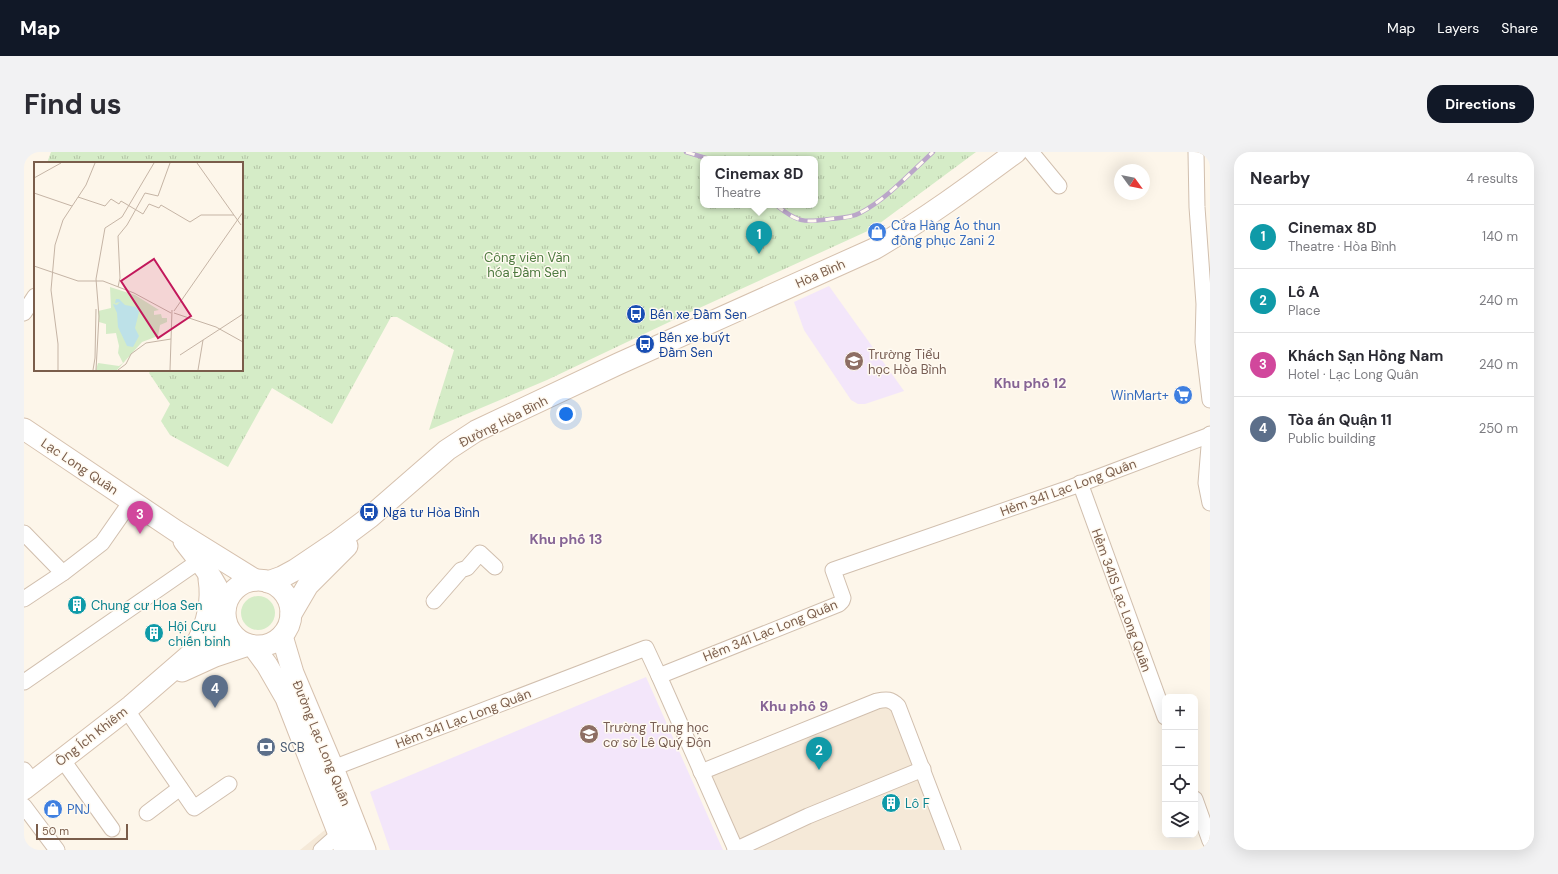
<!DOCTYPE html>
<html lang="en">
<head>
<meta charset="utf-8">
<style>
	:root { --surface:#fff; --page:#f2f2f3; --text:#2b2b33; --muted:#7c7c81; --line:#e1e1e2; --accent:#111827 }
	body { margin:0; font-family:"DM Sans",sans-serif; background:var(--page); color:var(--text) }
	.controls { position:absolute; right:12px; bottom:12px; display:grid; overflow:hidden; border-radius:8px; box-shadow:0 4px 16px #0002 }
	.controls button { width:36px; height:36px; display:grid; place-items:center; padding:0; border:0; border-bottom:1px solid var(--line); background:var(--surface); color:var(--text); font:20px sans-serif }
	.compass { position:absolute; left:1090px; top:12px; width:36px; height:36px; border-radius:50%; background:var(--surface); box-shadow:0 4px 16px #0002; rotate:123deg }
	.scale { position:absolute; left:12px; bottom:10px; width:92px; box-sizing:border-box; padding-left:4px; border:2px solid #7a5d4b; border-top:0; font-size:11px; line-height:14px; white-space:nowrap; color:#7a5d4b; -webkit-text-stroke:3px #fffaf1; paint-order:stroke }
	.you { position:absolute; left:542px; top:262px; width:14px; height:14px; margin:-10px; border:3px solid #fff; border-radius:50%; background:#1a73e8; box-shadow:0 0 0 6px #1a73e833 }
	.badge { display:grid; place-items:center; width:26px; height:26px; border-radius:50%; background:var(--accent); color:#fff; font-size:13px; font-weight:700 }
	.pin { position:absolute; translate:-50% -33px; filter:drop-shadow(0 1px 2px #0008) }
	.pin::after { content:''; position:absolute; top:21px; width:14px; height:12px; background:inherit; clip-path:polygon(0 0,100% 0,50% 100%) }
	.popup { position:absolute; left:676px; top:4px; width:118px; height:52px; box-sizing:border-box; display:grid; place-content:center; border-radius:8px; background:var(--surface); filter:drop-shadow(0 1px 3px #0005); font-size:13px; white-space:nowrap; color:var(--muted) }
	.popup b { font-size:15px; color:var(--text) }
	.popup::after { content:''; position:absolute; left:50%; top:100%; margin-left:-8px; border:8px solid transparent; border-top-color:var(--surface) }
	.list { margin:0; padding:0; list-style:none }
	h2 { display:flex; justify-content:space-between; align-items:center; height:52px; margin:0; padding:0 16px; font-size:17px }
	h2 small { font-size:13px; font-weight:400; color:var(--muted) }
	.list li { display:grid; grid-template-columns:26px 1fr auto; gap:12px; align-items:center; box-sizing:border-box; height:64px; padding:0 16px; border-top:1px solid var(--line) }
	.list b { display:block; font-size:15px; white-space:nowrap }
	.list p { margin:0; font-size:13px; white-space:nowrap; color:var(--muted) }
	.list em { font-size:13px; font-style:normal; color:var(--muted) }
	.icon { flex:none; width:22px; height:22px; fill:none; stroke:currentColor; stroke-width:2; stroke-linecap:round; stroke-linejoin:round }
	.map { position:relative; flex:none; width:1186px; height:698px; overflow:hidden; border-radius:16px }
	header { display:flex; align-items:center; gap:24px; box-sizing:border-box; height:56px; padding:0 20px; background:var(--accent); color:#fff }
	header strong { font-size:19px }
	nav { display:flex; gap:22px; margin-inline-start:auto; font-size:14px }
	.intro { display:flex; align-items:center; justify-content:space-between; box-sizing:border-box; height:96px; padding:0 24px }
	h1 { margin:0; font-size:28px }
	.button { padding:10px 18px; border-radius:16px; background:var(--accent); color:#fff; font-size:14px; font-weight:700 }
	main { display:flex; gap:24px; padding:0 24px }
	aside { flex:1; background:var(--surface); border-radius:16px; box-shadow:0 4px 16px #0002 }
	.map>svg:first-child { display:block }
</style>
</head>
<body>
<header>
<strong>Map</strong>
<nav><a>Map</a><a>Layers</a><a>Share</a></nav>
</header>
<div class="intro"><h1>Find us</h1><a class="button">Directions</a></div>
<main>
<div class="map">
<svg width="1186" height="698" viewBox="0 0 1186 698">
	<defs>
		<pattern id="park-tufts" width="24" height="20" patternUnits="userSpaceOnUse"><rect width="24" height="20" fill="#d5ecc7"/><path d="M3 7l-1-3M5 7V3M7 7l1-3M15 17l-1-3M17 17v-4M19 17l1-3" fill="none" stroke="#b2c2a4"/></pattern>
	</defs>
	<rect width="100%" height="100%" fill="#fdf6ea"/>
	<g fill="#f5e9d8">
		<polygon points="856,551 880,561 937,698 715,698 682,622"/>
		<polygon points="302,677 310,698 276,698"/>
	</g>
	<g fill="#f3e6fa">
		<polygon points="805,134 880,239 841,252 834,252 827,248 780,178 770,150"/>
		<polygon points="622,525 699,698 366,698 346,640"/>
	</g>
	<circle fill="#d5ecc7" cx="234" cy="461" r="17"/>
	<path fill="url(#park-tufts)" fill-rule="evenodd" d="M27 0H952L848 77 660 163 523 228 405 278 430 198 373 165H367L308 272 248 236 204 315 146 283 137 269 146 252 125 221 127 218H218V11H23ZM679 7H791V53H679Z"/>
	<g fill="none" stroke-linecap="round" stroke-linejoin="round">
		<defs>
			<g id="minor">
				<polyline points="1007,0 1035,34"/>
				<polyline points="1172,0 1173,55 1180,152 1179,190 1186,248"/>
				<polyline points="0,161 11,144"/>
				<polyline points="1186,282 1182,331 1186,351"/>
				<polyline points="1056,331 1141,565"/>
				<polyline points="0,381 39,421"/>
				<polyline points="0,447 39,421 78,391 108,348"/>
				<polyline points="410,449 437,418 443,416 456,401 471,415"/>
				<polyline points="635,524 712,698"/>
				<polyline points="0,530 175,409"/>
				<polyline points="102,557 170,656 205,632"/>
				<polyline points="38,607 88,677"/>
				<polyline points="309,616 622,496 635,524 815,452 818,449 819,446 809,418 1048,335 1186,283"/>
				<polyline points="0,618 9,630"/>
				<path d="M677 620 853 549C863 547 867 547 874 554L929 698"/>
				<polyline points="1171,647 1186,689"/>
				<polyline points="0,654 33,698"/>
				<polyline points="123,661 156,636"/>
				<polyline points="297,698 315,682"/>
				<polyline points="711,698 784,664 899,617"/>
			</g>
			<g id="secondary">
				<polyline points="0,277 152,379 231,428"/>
				<path d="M160 389C175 409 195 431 201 456"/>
				<circle cx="234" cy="461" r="33"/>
				<path d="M244 430 258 425 271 418 314 389 346 365 423 298 452 279 594 212 850 97C900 68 946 34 992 0"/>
				<polyline points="267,462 284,433 323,394"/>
				<polyline points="258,484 269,521 309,616 341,698"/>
				<path d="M172 493C183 472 189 451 185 427"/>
				<polyline points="229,494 243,513 262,546 321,698"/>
				<polyline points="158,519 191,504 224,493"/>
				<polyline points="0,637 107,554 181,490 201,467"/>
			</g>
		</defs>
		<use href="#minor" stroke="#d1bfae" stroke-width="17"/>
		<use href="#secondary" stroke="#d6c1ae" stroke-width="23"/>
		<use href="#minor" stroke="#fff" stroke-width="15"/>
		<use href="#secondary" stroke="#fff" stroke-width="21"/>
		<defs>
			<g id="rail">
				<polyline points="662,0 685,7"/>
				<path d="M752 53C773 70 779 71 806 67 815 66 827 66 836 61 863 47 886 21 909 0"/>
			</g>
		</defs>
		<use href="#rail" stroke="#baa6c9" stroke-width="4.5"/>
		<use href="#rail" stroke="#fffaf1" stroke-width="3" stroke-dasharray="9" stroke-linecap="butt"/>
	</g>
	<defs>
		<symbol id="shop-disc" viewBox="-11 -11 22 22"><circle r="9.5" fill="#3f7fe0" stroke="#fffaf1"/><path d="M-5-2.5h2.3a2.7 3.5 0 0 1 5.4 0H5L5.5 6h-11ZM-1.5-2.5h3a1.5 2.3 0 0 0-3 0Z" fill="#fff"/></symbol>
		<symbol id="bus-disc" viewBox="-11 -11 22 22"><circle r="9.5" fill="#1a4fb4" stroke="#fffaf1"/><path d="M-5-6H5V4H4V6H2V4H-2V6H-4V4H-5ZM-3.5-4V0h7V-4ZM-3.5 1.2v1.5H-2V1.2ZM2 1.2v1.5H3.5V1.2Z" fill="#fff"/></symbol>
		<symbol id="school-disc" viewBox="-11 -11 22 22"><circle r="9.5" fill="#8d6e63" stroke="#fffaf1"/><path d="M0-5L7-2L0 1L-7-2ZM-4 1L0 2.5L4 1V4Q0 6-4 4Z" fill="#fff"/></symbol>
		<symbol id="supermarket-disc" viewBox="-11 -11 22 22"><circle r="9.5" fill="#3f7fe0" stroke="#fffaf1"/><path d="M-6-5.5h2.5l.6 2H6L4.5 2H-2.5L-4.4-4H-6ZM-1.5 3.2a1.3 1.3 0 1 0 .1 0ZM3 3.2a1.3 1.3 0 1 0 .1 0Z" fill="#fff"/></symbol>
		<symbol id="building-disc" viewBox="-11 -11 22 22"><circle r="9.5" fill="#0f9aa8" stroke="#fffaf1"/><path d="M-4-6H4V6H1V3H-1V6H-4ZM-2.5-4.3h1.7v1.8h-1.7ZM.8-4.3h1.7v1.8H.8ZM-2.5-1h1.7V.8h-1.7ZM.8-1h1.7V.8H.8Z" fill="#fff"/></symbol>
		<symbol id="bank-disc" viewBox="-11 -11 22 22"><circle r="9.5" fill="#5c6f8a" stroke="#fffaf1"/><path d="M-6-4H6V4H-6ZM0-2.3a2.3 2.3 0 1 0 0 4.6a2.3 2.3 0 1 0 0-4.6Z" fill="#fff"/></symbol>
	</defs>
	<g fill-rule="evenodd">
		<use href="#shop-disc" x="842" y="69" width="22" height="22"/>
		<use href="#bus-disc" x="601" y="151" width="22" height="22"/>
		<use href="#bus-disc" x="610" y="181" width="22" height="22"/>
		<use href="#school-disc" x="819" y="198" width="22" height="22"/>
		<use href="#supermarket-disc" x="1148" y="232" width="22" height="22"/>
		<use href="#bus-disc" x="334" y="349" width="22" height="22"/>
		<use href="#building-disc" x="42" y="442" width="22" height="22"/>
		<use href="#building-disc" x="119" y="470" width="22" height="22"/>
		<use href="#school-disc" x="554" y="571" width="22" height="22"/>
		<use href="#bank-disc" x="231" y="584" width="22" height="22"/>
		<use href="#building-disc" x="856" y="640" width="22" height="22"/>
		<use href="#shop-disc" x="18" y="646" width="22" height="22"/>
	</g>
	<g text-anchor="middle" stroke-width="3" stroke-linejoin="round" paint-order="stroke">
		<g font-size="13" fill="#366cbe" stroke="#fffaf1" text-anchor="start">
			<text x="867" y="78">Cửa Hàng Áo thun<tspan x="867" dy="15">đồng phục Zani 2</tspan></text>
			<text x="1145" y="248" text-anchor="end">WinMart+</text>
			<text x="43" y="662">PNJ</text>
		</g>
		<g font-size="13" fill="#4f7a40" stroke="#fffaf1">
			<text x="503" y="110">Công viên Văn<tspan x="503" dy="15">hóa Đầm Sen</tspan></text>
		</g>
		<g font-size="13" fill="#7a5d4b" stroke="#fffaf1">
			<text transform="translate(796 121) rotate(-24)" y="5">Hòa Bình</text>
			<text transform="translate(479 269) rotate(-27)" y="5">Đường Hòa Bình</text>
			<text transform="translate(56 314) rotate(34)" y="5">Lạc Long Quân</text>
			<text transform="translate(1044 335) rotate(-20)" y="5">Hẻm 341 Lạc Long Quân</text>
			<text transform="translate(1098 448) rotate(70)" y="5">Hẻm 341S Lạc Long Quân</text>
			<text transform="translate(746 478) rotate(-22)" y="5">Hẻm 341 Lạc Long Quân</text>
			<text transform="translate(439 566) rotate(-21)" y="5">Hẻm 341 Lạc Long Quân</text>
			<text transform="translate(67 584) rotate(-38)" y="5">Ông Ích Khiêm</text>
			<text transform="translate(298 591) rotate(68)" y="5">Đường Lạc Long Quân</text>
		</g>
		<g font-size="13" fill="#164399" stroke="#fffaf1" text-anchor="start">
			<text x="626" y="167">Bến xe Đầm Sen</text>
			<text x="635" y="190">Bến xe buýt<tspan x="635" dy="15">Đầm Sen</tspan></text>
			<text x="359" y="365">Ngã tư Hòa Bình</text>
		</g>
		<g font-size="13" fill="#785e54" stroke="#fffaf1" text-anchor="start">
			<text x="844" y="207">Trường Tiểu<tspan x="844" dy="15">học Hòa Bình</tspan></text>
			<text x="579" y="580">Trường Trung học<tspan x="579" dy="15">cơ sở Lê Quý Đôn</tspan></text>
		</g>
		<g font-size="13" fill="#0d838f" stroke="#fffaf1" text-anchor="start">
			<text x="67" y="458">Chung cư Hoa Sen</text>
			<text x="144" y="479">Hội Cựu<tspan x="144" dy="15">chiến binh</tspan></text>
			<text x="881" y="656">Lô F</text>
		</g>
		<g font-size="13" fill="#4e5e75" stroke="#fffaf1" text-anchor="start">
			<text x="256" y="600">SCB</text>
		</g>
		<g font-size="14" font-weight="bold" fill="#866495" stroke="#fffaf1">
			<text x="1006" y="236">Khu phố 12</text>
			<text x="542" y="392">Khu phố 13</text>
			<text x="770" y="559">Khu phố 9</text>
		</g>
	</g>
	<g transform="translate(10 10)">
		<rect width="209" height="209" fill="#fdf6ea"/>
		<path d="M76 125 101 133 125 148 120 149V153L127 152 128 156H133V160L126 163 124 174 108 180 83 208H62L64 201 85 204 89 201 84 191 85 184 82 171 72 172V162L65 160 64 149 77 146Z" fill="#d5ecc7"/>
		<path d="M82 137H85L91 143 102 145 105 150 101 166 105 174 99 185 93 184 84 165 83 151 79 142 83 143 86 140 81 141Z" fill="#bde1e8"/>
		<path fill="none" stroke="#c5b4a5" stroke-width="1" d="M163 1 207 63M0 16 27 1M0 31 38 44M44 35 71 44 77 37 85 42 87 39 109 52 115 42 125 46 127 43 156 60 167 53H200M0 104 44 119H69L100 131 137 151M84 125 86 116 84 74 93 63 111 31 124 34 136 1M140 149 209 50M140 151 182 165 209 180M146 193 209 152M24 208V182L17 128 21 83 29 58 52 23 61 1M59 208 61 196 62 147M62 208 65 154 62 117 71 66 88 55 120 1M84 208 92 202 97 192 112 181 137 177M136 208 138 148M164 208 169 178"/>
		<path fill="#c2185b" fill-opacity="0.15" stroke="#c2185b" stroke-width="2" d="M120 97 157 154 124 176 87 119Z"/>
		<rect width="209" height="209" fill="none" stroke="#7a5d4b" stroke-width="2"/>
	</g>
</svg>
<div class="controls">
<button>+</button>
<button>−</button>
<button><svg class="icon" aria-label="locate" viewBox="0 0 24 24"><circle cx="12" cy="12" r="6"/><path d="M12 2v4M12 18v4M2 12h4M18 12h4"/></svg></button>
<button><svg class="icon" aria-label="layers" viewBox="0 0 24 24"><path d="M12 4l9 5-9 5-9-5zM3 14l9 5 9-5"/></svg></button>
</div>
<svg class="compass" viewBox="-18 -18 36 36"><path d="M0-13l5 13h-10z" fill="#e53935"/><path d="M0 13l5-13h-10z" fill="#7c7c81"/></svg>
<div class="scale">50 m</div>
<div class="you"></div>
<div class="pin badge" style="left:735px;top:102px;background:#0f9aa8">1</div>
<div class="popup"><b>Cinemax 8D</b>Theatre</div>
<div class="pin badge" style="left:795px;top:618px;background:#0f9aa8">2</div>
<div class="pin badge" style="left:116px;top:382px;background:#d1479c">3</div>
<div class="pin badge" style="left:191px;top:556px;background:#5c6f8a">4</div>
</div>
<aside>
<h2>Nearby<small>4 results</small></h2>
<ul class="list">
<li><span class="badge" style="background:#0f9aa8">1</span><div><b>Cinemax 8D</b><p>Theatre · Hòa Bình</p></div><em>140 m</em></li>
<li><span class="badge" style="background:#0f9aa8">2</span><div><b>Lô A</b><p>Place</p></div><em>240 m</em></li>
<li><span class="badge" style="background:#d1479c">3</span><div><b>Khách Sạn Hồng Nam</b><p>Hotel · Lạc Long Quân</p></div><em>240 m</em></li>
<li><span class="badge" style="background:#5c6f8a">4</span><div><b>Tòa án Quận 11</b><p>Public building</p></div><em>250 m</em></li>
</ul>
</aside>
</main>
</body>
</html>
